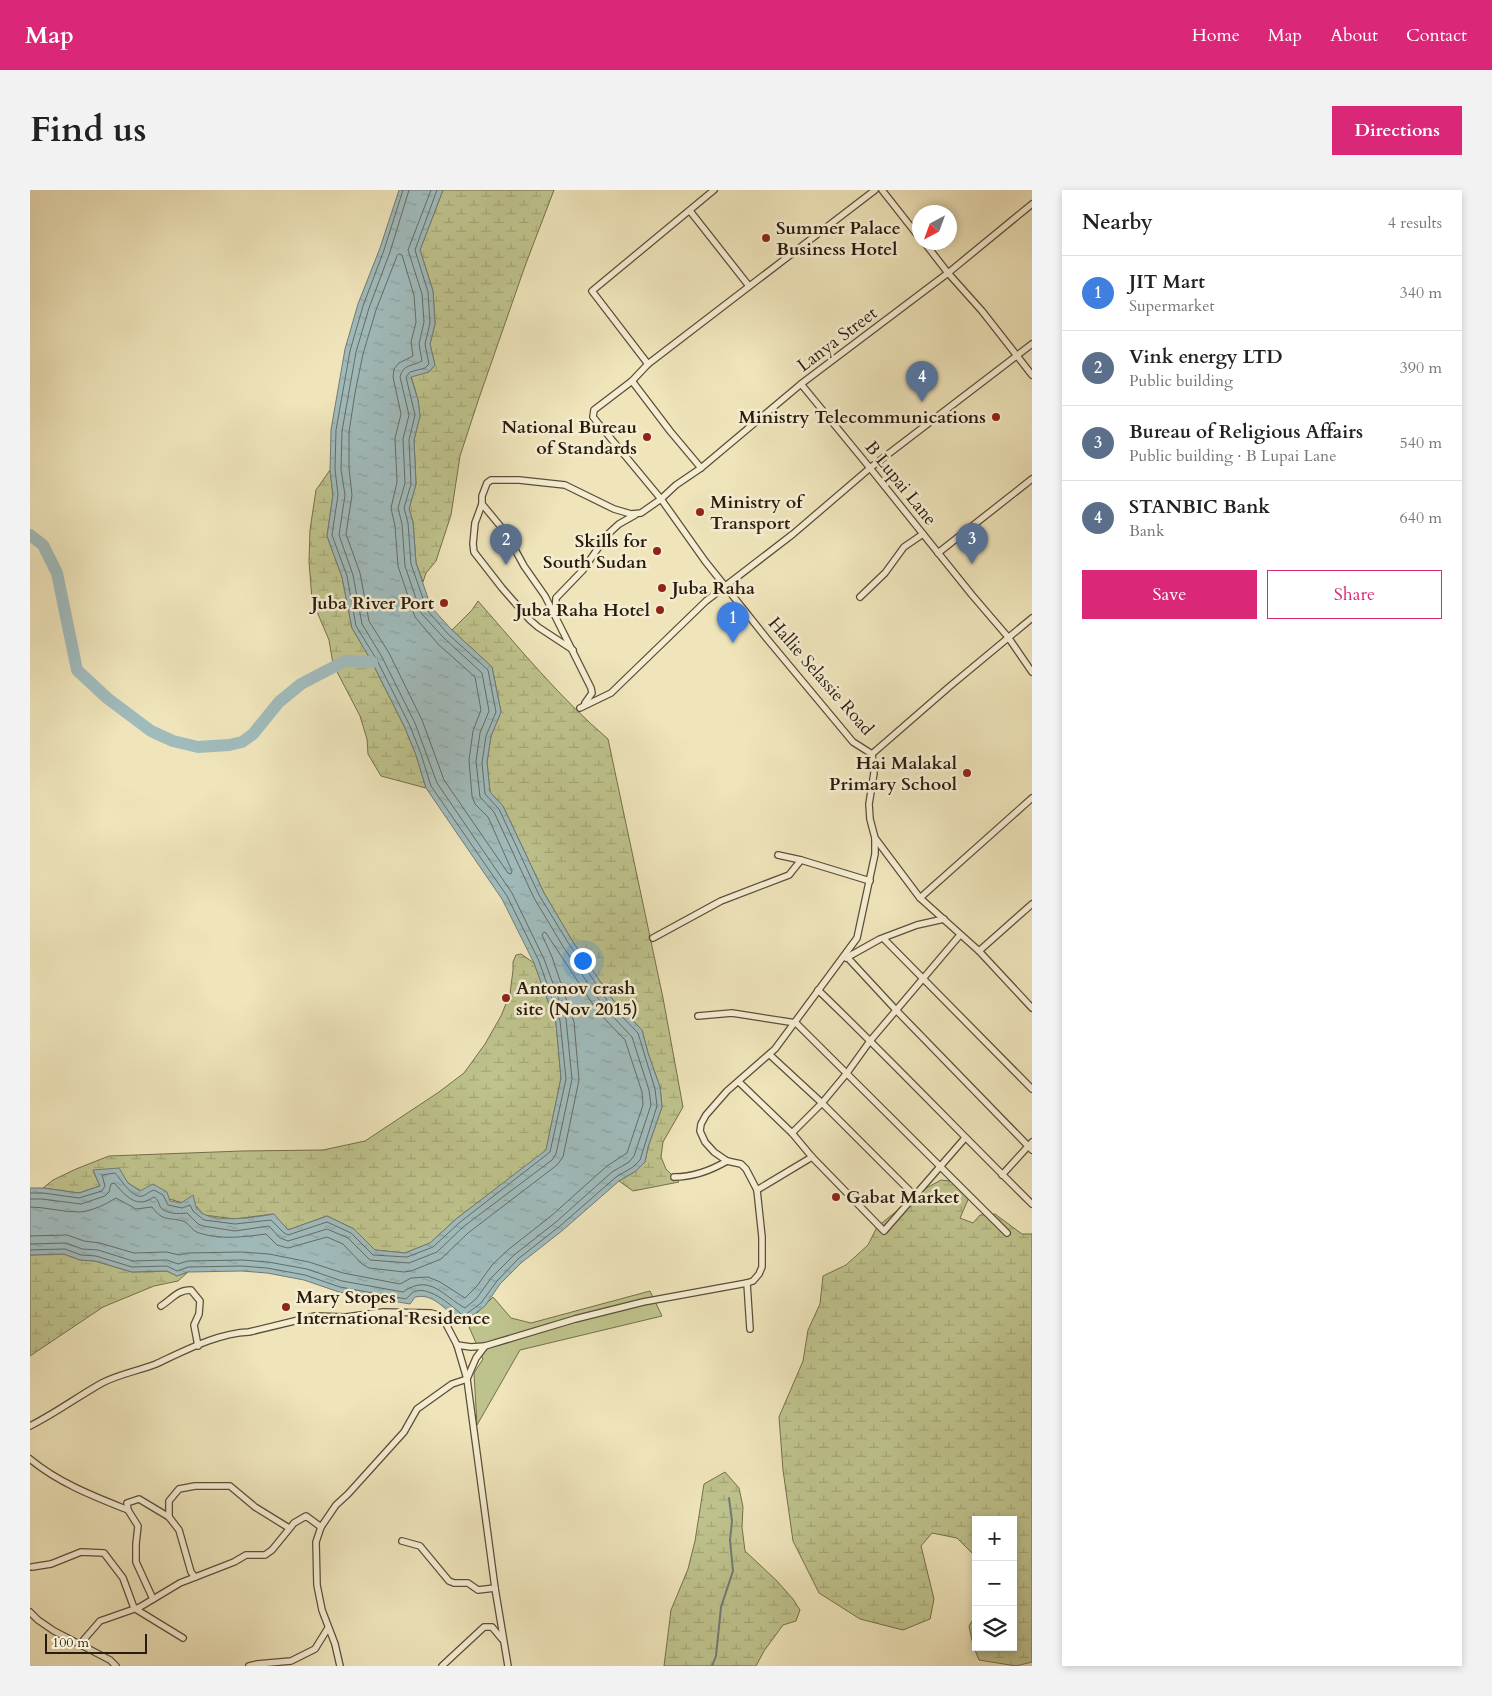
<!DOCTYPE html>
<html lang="en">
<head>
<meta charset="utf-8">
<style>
	:root { --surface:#fff; --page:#f2f2f2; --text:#222; --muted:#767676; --line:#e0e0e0; --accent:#db2777 }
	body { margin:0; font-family:Cardo,serif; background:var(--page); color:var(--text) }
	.controls { position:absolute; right:15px; bottom:15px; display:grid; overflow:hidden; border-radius:0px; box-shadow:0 2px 8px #0003 }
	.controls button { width:45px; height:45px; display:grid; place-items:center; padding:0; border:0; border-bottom:1px solid var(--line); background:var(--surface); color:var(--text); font:25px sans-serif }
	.compass { position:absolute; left:882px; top:15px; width:45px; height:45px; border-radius:50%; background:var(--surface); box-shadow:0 2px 8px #0003; rotate:221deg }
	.scale { position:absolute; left:15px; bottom:12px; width:102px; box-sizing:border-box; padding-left:5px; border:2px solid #2a1c0d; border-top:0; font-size:14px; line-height:18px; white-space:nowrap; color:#2a1c0d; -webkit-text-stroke:4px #f5edd2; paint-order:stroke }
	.you { position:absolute; left:552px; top:770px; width:18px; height:18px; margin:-12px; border:4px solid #fff; border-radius:50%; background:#1a73e8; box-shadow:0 0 0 8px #1a73e833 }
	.badge { display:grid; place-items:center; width:32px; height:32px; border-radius:50%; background:var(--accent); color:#fff; font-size:16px; font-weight:700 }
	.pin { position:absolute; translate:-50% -41px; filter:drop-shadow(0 1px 2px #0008) }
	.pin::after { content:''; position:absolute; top:26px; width:18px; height:15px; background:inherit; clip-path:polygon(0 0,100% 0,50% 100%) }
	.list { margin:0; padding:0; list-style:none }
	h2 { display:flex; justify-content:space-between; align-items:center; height:65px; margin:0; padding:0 20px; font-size:21px }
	h2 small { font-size:16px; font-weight:400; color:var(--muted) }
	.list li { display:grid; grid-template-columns:32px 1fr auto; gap:15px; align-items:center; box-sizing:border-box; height:75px; padding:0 20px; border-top:1px solid var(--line) }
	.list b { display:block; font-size:19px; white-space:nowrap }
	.list p { margin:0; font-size:16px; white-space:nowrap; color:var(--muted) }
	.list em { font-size:16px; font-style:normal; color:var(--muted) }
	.actions { display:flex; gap:10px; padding:15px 20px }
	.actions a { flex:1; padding:11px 0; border:1px solid var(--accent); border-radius:0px; text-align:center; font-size:18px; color:var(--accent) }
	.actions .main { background:var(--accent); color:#fff }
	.icon { flex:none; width:28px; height:28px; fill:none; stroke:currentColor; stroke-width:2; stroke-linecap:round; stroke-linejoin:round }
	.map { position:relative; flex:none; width:1002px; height:1476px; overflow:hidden; border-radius:0px }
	header { display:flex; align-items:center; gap:30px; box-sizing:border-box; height:70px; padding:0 25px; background:var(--accent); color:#fff }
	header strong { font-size:24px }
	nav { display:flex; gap:28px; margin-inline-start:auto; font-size:18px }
	.intro { display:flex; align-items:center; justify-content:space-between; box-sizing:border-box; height:120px; padding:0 30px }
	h1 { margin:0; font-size:35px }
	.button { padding:12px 22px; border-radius:0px; background:var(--accent); color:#fff; font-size:18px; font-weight:700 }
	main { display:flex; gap:30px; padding:0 30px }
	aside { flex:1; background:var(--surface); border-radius:0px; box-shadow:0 2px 8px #0003 }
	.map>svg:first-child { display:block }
</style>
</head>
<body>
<header>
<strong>Map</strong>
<nav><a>Home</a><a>Map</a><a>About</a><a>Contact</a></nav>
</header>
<div class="intro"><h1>Find us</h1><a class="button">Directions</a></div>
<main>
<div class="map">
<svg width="1002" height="1476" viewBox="0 0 1002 1476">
	<defs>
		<pattern id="wetland-marsh" width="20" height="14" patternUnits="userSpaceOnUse" patternTransform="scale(1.25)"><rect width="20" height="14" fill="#bec28c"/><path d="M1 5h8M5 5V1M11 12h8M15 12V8" fill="none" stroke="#a3a678"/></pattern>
		<pattern id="water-ripples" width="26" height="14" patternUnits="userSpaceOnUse" patternTransform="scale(1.25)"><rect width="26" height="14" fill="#a0bbbc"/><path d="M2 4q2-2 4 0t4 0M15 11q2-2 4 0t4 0" fill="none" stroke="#8aa0a0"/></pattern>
	</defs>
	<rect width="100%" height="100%" fill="#efe4ba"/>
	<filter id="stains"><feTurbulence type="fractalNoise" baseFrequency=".004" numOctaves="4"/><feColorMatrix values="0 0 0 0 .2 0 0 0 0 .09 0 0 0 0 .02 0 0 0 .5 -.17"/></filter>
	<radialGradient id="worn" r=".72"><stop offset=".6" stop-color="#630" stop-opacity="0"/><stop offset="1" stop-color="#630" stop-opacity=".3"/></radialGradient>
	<polygon fill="#bec28c" stroke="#746f4c" points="620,1101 632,1126 490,1160 447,1235 444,1183 453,1169 436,1130 446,1124 463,1107 481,1128 501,1133"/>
	<g fill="url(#wetland-marsh)" stroke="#746f4c">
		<polygon points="413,0 524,0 495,76 448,211 430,266 421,325 406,371 396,383 393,392 386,373 383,332 379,319 386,294 384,250 390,226 388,210 381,186 399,182 405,175 400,154 405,134 403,101 390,60"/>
		<polygon points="300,280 303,305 297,346 312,387 322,438 342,472 375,538 386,565 396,598 351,586 338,564 337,549 330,526 303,474 299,450 282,410 279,371 280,340 286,300"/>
		<path d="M448 411C490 459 530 508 578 549L633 808 653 917 633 952 631 967 636 979 649 992 603 1001 589 991 606 981 615 972 618 957 632 917 630 897 618 863 612 840 583 810 543 752 514 703 473 616 460 602 457 572 461 546 471 522 462 477 422 440 442 420Z"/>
		<polygon points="491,764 504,773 526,833 531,888 516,961 426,1029 400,1053 375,1063 345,1060 324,1039 297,1026 258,1040 243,1024 205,1029 174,1025 167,1017 111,1001 98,993 63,981 70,996 49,1003 13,998 23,990 46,979 79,966 212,961 293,960 335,951 409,902 434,883 455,854 471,826 480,804 483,780 483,772 486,765"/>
		<polygon points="911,990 928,992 940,1005 930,1028 943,1033 950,1025 965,1024 992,1044 1002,1044 1002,1472 986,1476 949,1470 943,1455 939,1436 946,1425 946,1457 983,1457 983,1330 946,1330 946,1367 927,1348 902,1343 891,1356 904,1409 900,1429 873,1440 830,1429 789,1403 763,1351 753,1280 749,1227 773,1171 778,1140 790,1114 793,1086 816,1075 838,1055 847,1037 891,1001"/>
		<polygon points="34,1064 50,1070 65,1071 102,1082 137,1081 147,1086 158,1082 148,1091 124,1096 73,1117 0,1166 0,1065"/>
		<polygon points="695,1282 709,1298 713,1317 712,1337 715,1361 746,1390 763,1409 770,1420 766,1431 753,1435 734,1461 726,1476 634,1476 641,1420 658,1379 665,1351 674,1294"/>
	</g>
	<path fill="url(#water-ripples)" stroke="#717b76" d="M369 0H413L390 60 403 101 405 134 400 154 405 175 399 182 381 187 388 210 390 226 384 250 386 294 379 319 383 332 386 373 401 417 422 440 462 477 471 522 461 546 457 572 460 602 473 616 514 703 543 752 583 810 612 840 618 863 630 897 632 917 618 957 615 972 606 981 589 991 533 1040 491 1073 470 1094 455 1116 436 1130C416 1127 408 1102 385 1107L380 1114 309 1102 274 1090 237 1083 212 1081 158 1082 147 1086 137 1081 102 1082 65 1071 50 1070 34 1064 0 1065V998H13L49 1003 70 996 63 980 89 978 98 993 110 1001 123 994 137 1002 140 1011 151 1013 163 1005C164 1008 165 1014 166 1017 176 1036 226 1027 244 1024L258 1040 297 1026 324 1039 345 1060 375 1063 400 1053 426 1029 516 960 531 888 526 833 504 773 472 709 396 598 386 565 375 538 342 472 322 438 312 387 297 346 303 305 300 280 301 240 315 159 328 114 350 58Z"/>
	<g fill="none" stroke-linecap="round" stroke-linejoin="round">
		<g stroke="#656c64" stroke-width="1">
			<polygon points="369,64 372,65 384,105 386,132 381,152 383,166 369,173 364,179 363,187 371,224 365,248 367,292 361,318 365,336 368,376 385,427 408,454 445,487 451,520 443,541 439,570 442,606 445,614 458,627 482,681 481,684 478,683 414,590 392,530 359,463 339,431 330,383 316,344 322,305 319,278 319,242 325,203 333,164 346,120 367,66"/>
			<path d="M0 1003H13L49 1008 72 1001 75 996 72 985 85 983C91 989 102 1009 113 1006 117 1004 120 1001 124 1000L133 1005 138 1015 152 1018 160 1015 163 1021 174 1030 205 1034 241 1030 254 1043 258 1045 297 1032 321 1043 343 1065 377 1067 403 1057 429 1033 520 962 536 889 530 831 509 771 477 706 401 596 391 564 380 536 347 470 326 436 317 386 302 345 308 305 305 279 306 240 320 161 333 116 354 60 373 0"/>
			<path d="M0 1009H12L51 1014 75 1006 79 1002 81 994 84 993C91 1000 100 1013 112 1012 116 1012 120 1009 124 1007 129 1010 128 1013 131 1018 137 1024 149 1024 157 1023L168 1034 173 1036 205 1041 239 1036 250 1048 258 1051 297 1039 318 1048 340 1070 379 1073 407 1062 433 1037 522 970 526 964 542 889 536 829 514 769 482 703 407 593 385 533 352 467 332 434 323 385 309 345 315 305 311 279 312 241 326 162 339 118 360 62 379 0"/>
			<path d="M0 1017C16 1017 32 1022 48 1022 61 1022 76 1014 86 1008L106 1019 122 1017C133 1032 138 1027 153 1031 159 1033 162 1041 169 1043 191 1050 213 1047 236 1044L247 1055 258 1058 297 1047 313 1054 332 1074 339 1078 374 1082 381 1081 411 1069 438 1043 527 975 533 967 549 890 544 832 522 767 512 745 514 742 516 743 568 822 595 850 612 902 613 915 597 963 577 976 521 1026 479 1059 462 1075 447 1096 435 1108 410 1092 398 1087 381 1088 370 1094 313 1083 279 1072 239 1064 212 1062 157 1063 149 1065 137 1062 104 1063 70 1053 54 1051 37 1045 0 1046"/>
			<path d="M0 1054 36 1053 52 1059 68 1060 103 1071 137 1070 148 1074 158 1071 212 1070 238 1072 277 1079 312 1091 373 1102C400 1083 413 1106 435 1118L446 1109 462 1087 484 1065 526 1032 582 982 599 972 604 966 621 915 619 900 602 847 574 817 534 758 504 708 464 622 450 607 446 571 450 543 459 521 452 483 414 448 391 423 375 376 372 334 368 318 375 293 373 249 379 225 370 187C373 174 383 176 392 171L389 154 394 132 392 104 378 60 401 0"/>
			<path d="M0 1060 35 1059 51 1065 66 1066 102 1077 137 1076 147 1081 158 1077 212 1076 237 1078 275 1085 310 1097 376 1109C378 1107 380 1105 382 1103 396 1093 421 1115 431 1124L435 1125 451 1113 467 1091 488 1069 530 1036 586 987 603 977 610 970 627 916 625 899 608 843 579 813 539 754 509 705 469 619 455 604 452 573 456 546 466 522 458 480 418 444 397 420 381 374 378 333 374 318 381 294 379 250 385 225 376 187 380 182 395 178 399 174 395 154 400 133 398 102 385 60 407 0"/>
		</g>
		<polyline stroke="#717b76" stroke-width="2" points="682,1476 686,1466 691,1417 703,1381 700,1350 702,1331 699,1308"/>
		<polyline stroke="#a0bbbc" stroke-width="12" points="0,345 13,355 27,383 47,480 77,508 121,541 143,551 168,557 199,555 212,552 223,544 249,512 271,494 315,471 342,472"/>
		<defs>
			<g id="street">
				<polyline points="845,0 618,174 602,191 564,220 563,227 631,309 675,371 738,450 823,552 842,564 844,583 839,614 840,629 845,648 890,708 949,761 1002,818"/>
				<polyline points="852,0 889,47"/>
				<polyline points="660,21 719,96"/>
				<polyline points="894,52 918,83 952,121 1002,185"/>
				<polyline points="618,174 562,101 684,0"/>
				<polyline points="602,191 640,241 671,278"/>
				<polyline points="771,194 840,278 942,405 978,447 1002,482"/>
				<polyline points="452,314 476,343 494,376 515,406 561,498 562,503 555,513"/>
				<polyline points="908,363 1002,289"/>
				<polyline points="830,407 855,383 874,357 893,344"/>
				<polyline points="525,425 526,408 553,380 577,345 589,334 605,325"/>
				<polyline points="543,460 508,437 500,430 472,398 444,362 443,354 445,333 452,314 452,306 457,293 461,290 489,290 535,295 584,319 601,324 611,323 631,309 646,295 671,278 771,194 918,83 1002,14"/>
				<polyline points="550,518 581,503 676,411 763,344 840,278 1002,154"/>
				<polyline points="842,564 919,497 1002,428"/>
				<polyline points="771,670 840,691"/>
				<polyline points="890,708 1002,608"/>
				<polyline points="623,748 691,711 759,685 771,670 748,665"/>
				<polyline points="854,749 1002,899"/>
				<polyline points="949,761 1002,714"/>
				<polyline points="817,767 866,820 1002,960"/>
				<polyline points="816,768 850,749 887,735 914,729"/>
				<path d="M788 800C861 870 930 943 1002 1014"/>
				<polyline points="668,826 702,823 766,833 977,1043"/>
				<polyline points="740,865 792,913 884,1005"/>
				<polyline points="709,892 762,943 782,967 854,1041 935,948"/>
				<polyline points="762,943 792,913 817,883 840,851 930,745"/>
				<polyline points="972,985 1002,952"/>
				<path d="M644 987C664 987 680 981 697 971"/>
				<polyline points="727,1000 782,967"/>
				<polyline points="717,1093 720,1139"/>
				<path d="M131 1116C142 1109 147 1100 161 1100L170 1111 169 1124 164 1135 168 1156"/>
				<polyline points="427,1155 441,1157 455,1156 545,1129 613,1112 717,1093 723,1091 729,1084 732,1077 732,1047 727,1000 716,979 711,974 697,971 684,962 675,952 670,941 671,934 676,925 697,901 745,859 827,748 845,664 845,649"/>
				<polyline points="455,1156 446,1168 437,1189 465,1398 478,1476"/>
				<path d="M0 1236C26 1223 47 1207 72 1193 89 1184 108 1181 126 1174 154 1161 188 1143 219 1142L285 1126 316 1127 353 1122 401 1123 408 1125 415 1132 427 1155 437 1189 422 1194 387 1219 374 1242 318 1304 306 1315 291 1337 286 1352 287 1395 292 1420 305 1454 310 1476"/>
				<path d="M0 1269C29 1293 63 1306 98 1320"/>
				<polyline points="139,1327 139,1311 149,1299 165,1296 200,1296 225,1317 259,1338"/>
				<polyline points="372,1351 390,1356 419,1391 424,1393 438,1393 448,1400 465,1398"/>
				<polyline points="2,1377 21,1374 51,1362 74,1363 93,1388 104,1418 153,1448"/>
				<polyline points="123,1409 106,1372 106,1354 108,1336 98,1320 97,1313 109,1309 139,1327 149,1340 161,1382 165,1387"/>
				<polyline points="0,1422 8,1430 24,1441 80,1470 86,1476"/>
				<polyline points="50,1454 70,1431 110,1417 150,1393 204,1372 216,1365 235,1365 242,1360 264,1333 276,1326 291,1337"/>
				<polyline points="219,1476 227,1474 261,1471 285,1459 298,1438"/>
				<polyline points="412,1476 454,1437 462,1437 472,1449"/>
			</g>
		</defs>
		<use href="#street" stroke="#5b4e38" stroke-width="8"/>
		<use href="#street" stroke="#f5edd2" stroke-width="5.5"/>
	</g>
	<g fill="#8f2418" stroke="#f5edd2" stroke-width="2">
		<circle cx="736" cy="48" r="5"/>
		<circle cx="966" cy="227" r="5"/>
		<circle cx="617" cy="247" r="5"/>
		<circle cx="670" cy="322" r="5"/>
		<circle cx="627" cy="361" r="5"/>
		<circle cx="632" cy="398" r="5"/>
		<circle cx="414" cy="413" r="5"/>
		<circle cx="630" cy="420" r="5"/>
		<circle cx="937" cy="583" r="5"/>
		<circle cx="476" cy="808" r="5"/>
		<circle cx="806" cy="1007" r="5"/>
		<circle cx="256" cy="1117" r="5"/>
	</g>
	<g text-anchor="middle" stroke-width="5" stroke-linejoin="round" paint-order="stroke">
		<g font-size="18" font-weight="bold" fill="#2a1c0d" stroke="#f5edd2" text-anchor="start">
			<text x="746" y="44">Summer Palace<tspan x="746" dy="21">Business Hotel</tspan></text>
			<text x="956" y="233" text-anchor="end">Ministry Telecommunications</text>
			<text x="607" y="243" text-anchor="end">National Bureau<tspan x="607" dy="21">of Standards</tspan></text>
			<text x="680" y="318">Ministry of<tspan x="680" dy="21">Transport</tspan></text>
			<text x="617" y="357" text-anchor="end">Skills for<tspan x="617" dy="21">South Sudan</tspan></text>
			<text x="642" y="404">Juba Raha</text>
			<text x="404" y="419" text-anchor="end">Juba River Port</text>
			<text x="620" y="426" text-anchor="end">Juba Raha Hotel</text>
			<text x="927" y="579" text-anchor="end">Hai Malakal<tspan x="927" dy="21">Primary School</tspan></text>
			<text x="486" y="804">Antonov crash<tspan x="486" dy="21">site (Nov 2015)</tspan></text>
			<text x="816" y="1013">Gabat Market</text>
			<text x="266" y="1113">Mary Stopes<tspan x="266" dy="21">International Residence</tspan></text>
		</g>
		<g font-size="18" fill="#2a1c0d" stroke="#f5edd2">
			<text transform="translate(807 149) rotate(-37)" y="6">Lanya Street</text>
			<text transform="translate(871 293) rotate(51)" y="6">B Lupai Lane</text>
			<text transform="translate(791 486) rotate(49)" y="6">Hallie Selassie Road</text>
		</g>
	</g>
	<rect width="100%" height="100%" filter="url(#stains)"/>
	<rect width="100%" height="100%" fill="url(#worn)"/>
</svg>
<div class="controls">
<button>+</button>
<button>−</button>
<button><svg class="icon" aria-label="layers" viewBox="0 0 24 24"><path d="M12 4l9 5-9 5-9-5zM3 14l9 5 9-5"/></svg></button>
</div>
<svg class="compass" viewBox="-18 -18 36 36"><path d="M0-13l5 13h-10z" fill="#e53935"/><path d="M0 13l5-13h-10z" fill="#767676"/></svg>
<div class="scale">100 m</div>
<div class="you"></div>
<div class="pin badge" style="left:703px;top:453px;background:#3f7fe0">1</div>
<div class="pin badge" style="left:476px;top:375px;background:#5c6f8a">2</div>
<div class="pin badge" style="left:942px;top:374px;background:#5c6f8a">3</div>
<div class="pin badge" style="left:892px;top:212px;background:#5c6f8a">4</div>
</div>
<aside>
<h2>Nearby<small>4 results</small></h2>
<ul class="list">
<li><span class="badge" style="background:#3f7fe0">1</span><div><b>JIT Mart</b><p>Supermarket</p></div><em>340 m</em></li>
<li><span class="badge" style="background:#5c6f8a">2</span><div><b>Vink energy LTD</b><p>Public building</p></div><em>390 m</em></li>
<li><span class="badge" style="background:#5c6f8a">3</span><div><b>Bureau of Religious Affairs</b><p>Public building · B Lupai Lane</p></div><em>540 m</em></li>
<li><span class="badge" style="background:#5c6f8a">4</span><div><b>STANBIC Bank</b><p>Bank</p></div><em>640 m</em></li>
</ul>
<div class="actions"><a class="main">Save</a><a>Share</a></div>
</aside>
</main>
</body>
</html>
